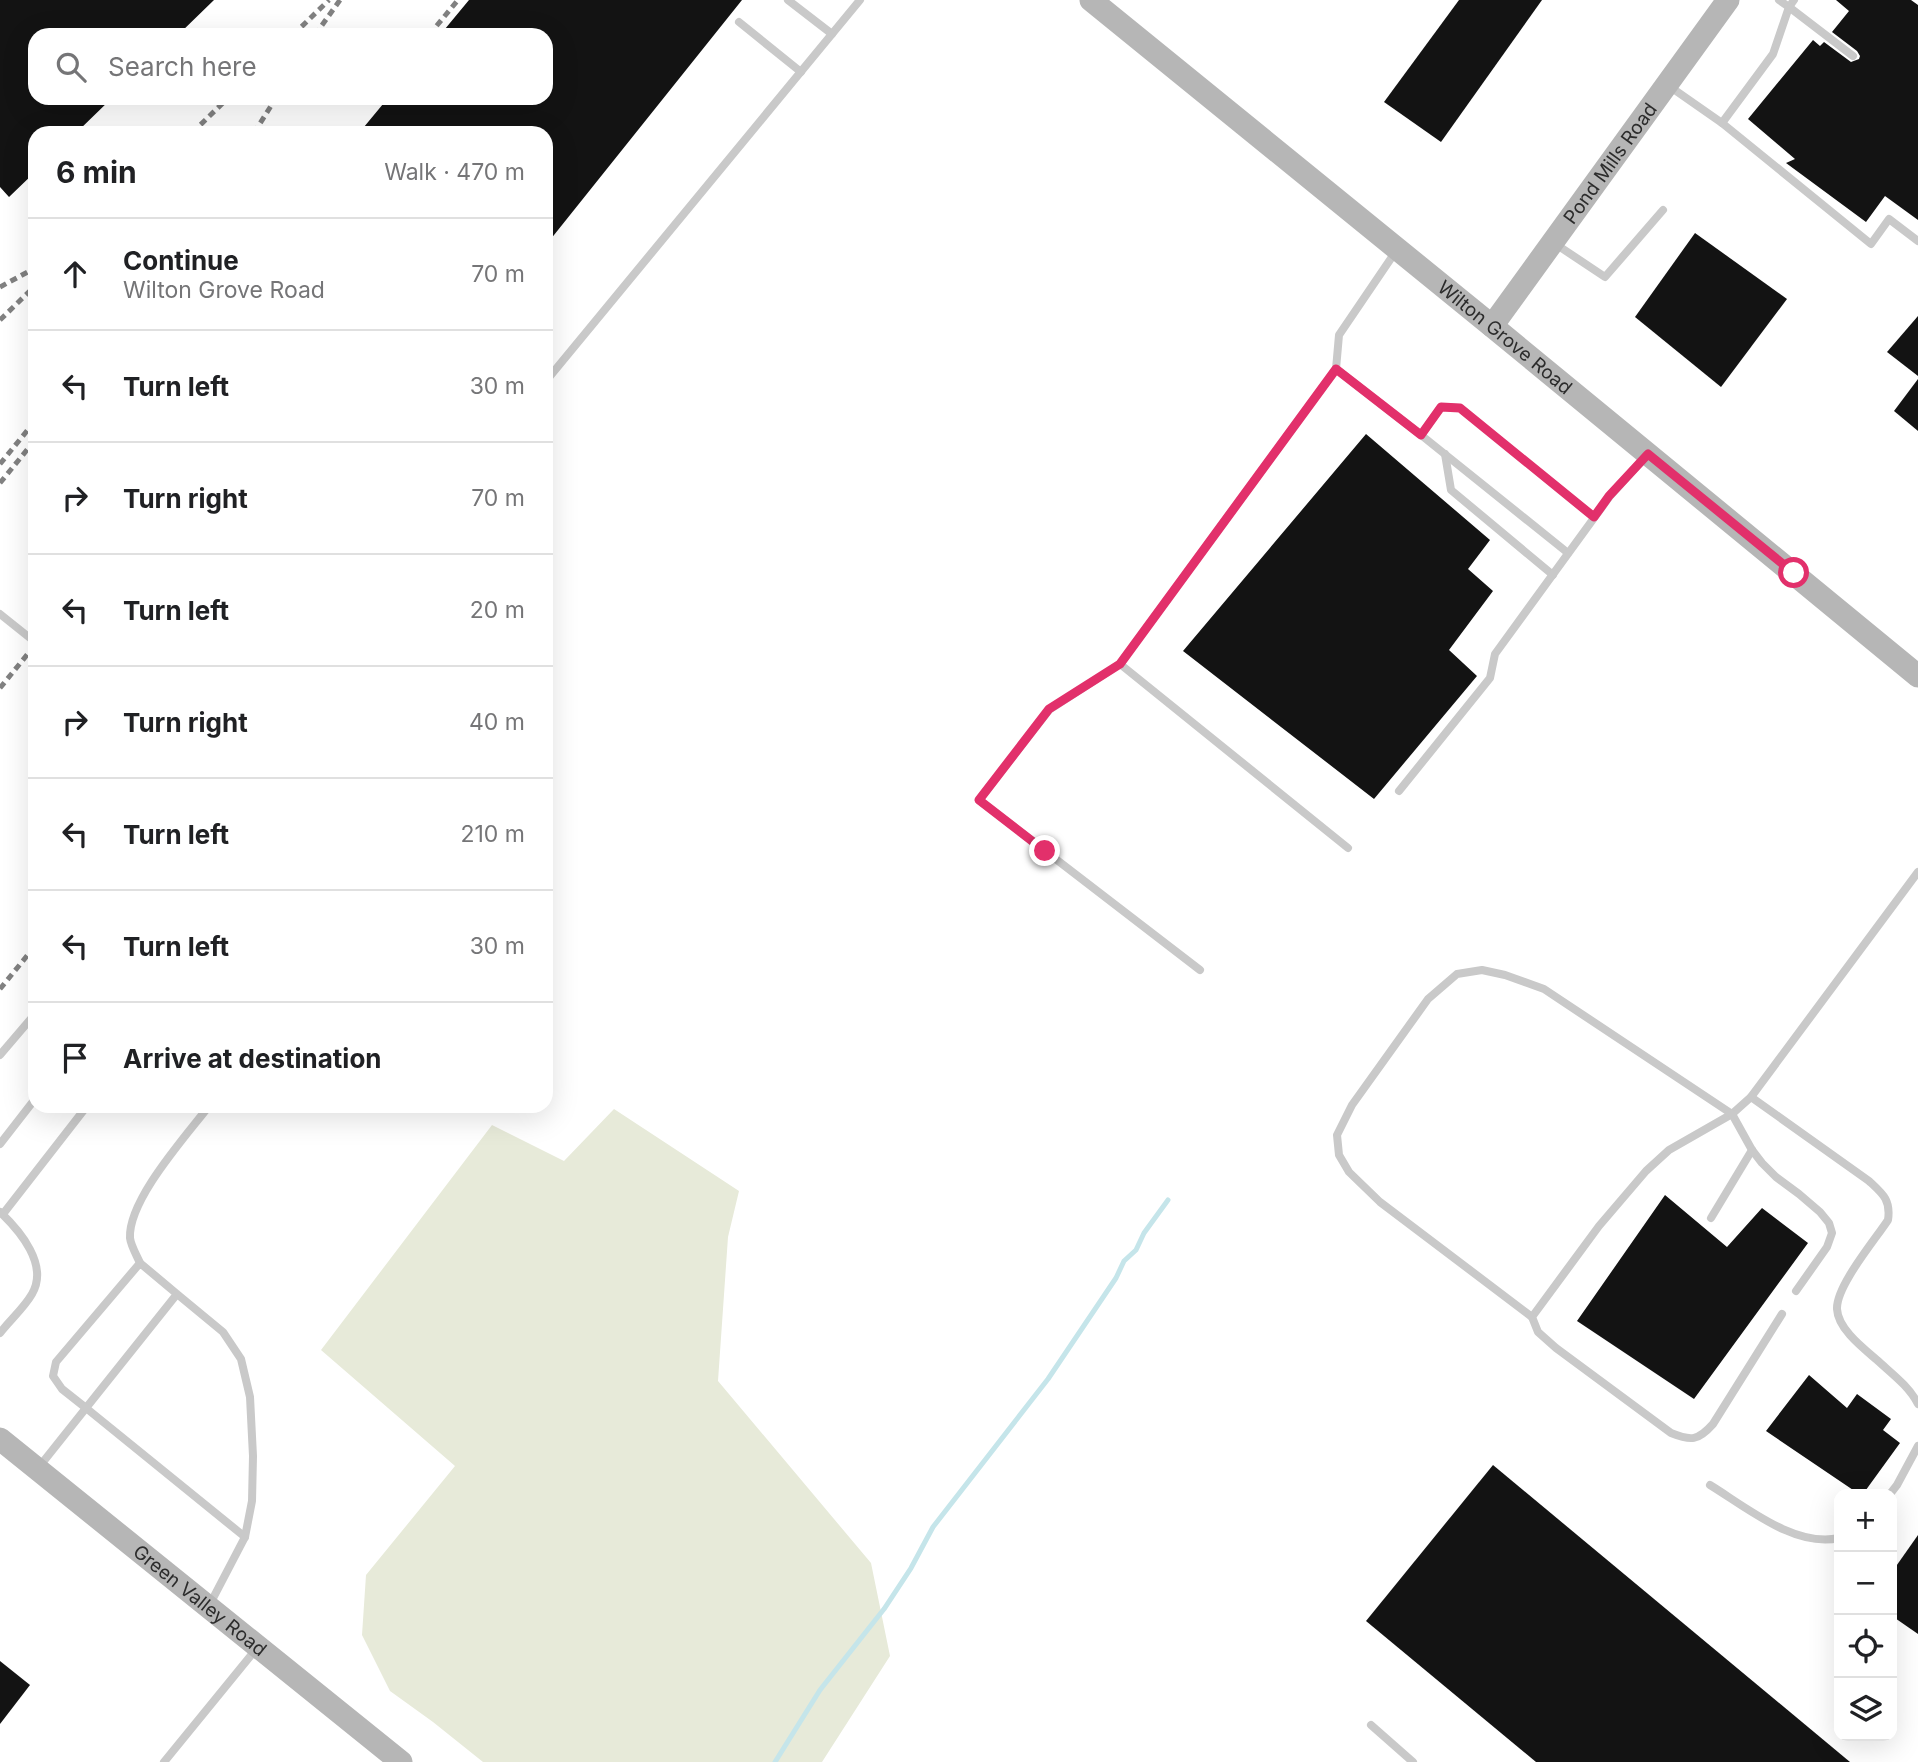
<!DOCTYPE html>
<html lang="en">
<head>
<meta charset="utf-8">
<style>
	:root { --surface:#fff; --page:#f6f6f6; --text:#202124; --muted:#757577; --line:#e0e0e0 }
	body { margin:0; font-family:Inter,sans-serif; background:var(--page); color:var(--text) }
	.controls { position:absolute; right:21px; bottom:21px; display:grid; overflow:hidden; border-radius:14px; box-shadow:0 7px 28px #0002 }
	.controls button { width:63px; height:63px; display:grid; place-items:center; padding:0; border:0; border-bottom:2px solid var(--line); background:var(--surface); color:var(--text); font:35px sans-serif }
	.stop { position:absolute; width:21px; height:21px; margin:-16px; border:5px solid #e2306b; border-radius:50%; background:#fff }
	.stop.end { background:#e2306b; border-color:#fff; box-shadow:0 2px 7px #0008 }
	.list { margin:0; padding:0; list-style:none }
	h2 { display:flex; justify-content:space-between; align-items:center; height:91px; margin:0; padding:0 28px; font-size:30px }
	h2 small { font-size:23px; font-weight:400; color:var(--muted) }
	.list li { display:grid; grid-template-columns:46px 1fr auto; gap:21px; align-items:center; box-sizing:border-box; height:112px; padding:0 28px; border-top:2px solid var(--line) }
	.list b { display:block; font-size:26px; white-space:nowrap }
	.list p { margin:0; font-size:23px; white-space:nowrap; color:var(--muted) }
	.list em { font-size:23px; font-style:normal; color:var(--muted) }
	.icon { flex:none; width:38px; height:38px; fill:none; stroke:currentColor; stroke-width:2; stroke-linecap:round; stroke-linejoin:round }
	.map { position:relative; flex:none; width:1918px; height:1762px; overflow:hidden }
	.search { position:absolute; background:var(--surface); box-shadow:0 7px 28px #0002; left:28px; top:28px; width:525px; height:77px; display:flex; align-items:center; gap:18px; box-sizing:border-box; padding:0 24px; border-radius:21px; color:var(--muted); font-size:26px }
	.panel { position:absolute; background:var(--surface); box-shadow:0 7px 28px #0002; left:28px; top:126px; width:525px; height:987px; border-radius:21px }
	.map>svg:first-child { display:block }
</style>
</head>
<body>
<div class="map">
<svg width="1918" height="1762" viewBox="0 0 1918 1762">
	<rect width="100%" height="100%" fill="#fff"/>
	<polygon fill="#e7ead9" points="614,1109 739,1191 728,1237 718,1381 871,1563 890,1656 822,1762 483,1762 433,1722 390,1691 362,1635 366,1575 455,1466 321,1350 492,1125 564,1161"/>
	<g fill="none" stroke-linecap="round" stroke-linejoin="round">
		<polyline stroke="#c5e5ea" stroke-width="5" points="775,1762 820,1690 884,1609 911,1568 933,1527 1048,1379 1116,1278 1124,1261 1136,1250 1144,1233 1168,1200"/>
	</g>
	<g fill="#131313">
		<polygon points="0,0 214,0 178,35 35,35 35,98 112,98 76,133 35,133 35,172 9,197 0,187"/>
		<polygon points="469,0 742,0 546,245 546,133 359,133 388,98 546,98 546,35 440,35"/>
		<polygon points="1459,0 1542,0 1441,142 1384,102"/>
		<polygon points="1836,0 1911,0 1918,5 1918,220 1885,196 1866,222 1786,163 1795,159 1748,119 1813,40 1820,46 1824,42 1851,62 1859,59 1860,56 1857,51 1832,32 1849,11"/>
		<polygon points="1695,233 1787,299 1721,387 1635,317"/>
		<polygon points="1918,316 1918,376 1887,352"/>
		<polygon points="1918,379 1918,431 1894,411"/>
		<polygon points="1366,434 1490,540 1468,569 1493,591 1449,650 1477,676 1374,799 1183,651"/>
		<polygon points="1665,1195 1727,1247 1762,1208 1808,1243 1694,1399 1577,1321"/>
		<polygon points="1809,1375 1847,1408 1857,1394 1891,1419 1883,1430 1900,1443 1863,1494 1859,1494 1766,1431"/>
		<polygon points="1493,1465 1850,1762 1536,1762 1366,1621"/>
		<polygon points="1918,1535 1918,1634 1892,1616 1892,1572"/>
		<polygon points="0,1661 30,1685 0,1724"/>
	</g>
	<g fill="none" stroke-linecap="round" stroke-linejoin="round">
		<g stroke="#c9c9c9" stroke-width="8">
			<polyline points="788,0 832,34"/>
			<polyline points="1779,0 1789,7 1794,0"/>
			<polyline points="739,22 801,72"/>
			<polyline points="1669,86 1722,123 1773,54 1789,7 1853,56"/>
			<polyline points="1722,123 1871,244 1889,219 1918,241"/>
			<polyline points="1554,243 1605,277 1663,210"/>
			<polyline points="1336,369 1421,435"/>
			<polyline points="546,381 860,0"/>
			<polyline points="1445,454 1451,490 1553,575"/>
			<polyline points="1568,553 1421,435 1441,407 1460,408 1594,517"/>
			<polyline points="0,614 35,642"/>
			<polyline points="1120,664 1049,710 979,800 1200,970"/>
			<polyline points="1399,791 1490,678 1495,654 1610,496 1646,456"/>
			<polyline points="1348,848 1120,664 1336,369 1339,335 1396,251"/>
			<polyline points="0,1055 35,1014"/>
			<path d="M1751 1097 1869 1181C1883 1194 1891 1200 1888 1220 1875 1240 1836 1286 1837 1309 1838 1329 1863 1348 1877 1360 1891 1373 1909 1386 1918 1404"/>
			<polyline points="0,1144 35,1099"/>
			<path d="M0 1212C20 1231 49 1265 32 1294 24 1308 10 1320 0 1333"/>
			<polyline points="3,1214 87,1106"/>
			<polyline points="1711,1218 1752,1150"/>
			<path d="M140 1263C137 1256 131 1246 130 1238 128 1200 186 1136 209 1106"/>
			<polyline points="177,1294 140,1263 56,1362 53,1376 62,1389 86,1408 177,1294 223,1332 241,1359 250,1397 253,1456 252,1501 245,1537"/>
			<path d="M1782 1314 1713 1424C1698 1441 1691 1441 1671 1433L1556 1348 1538 1332 1532 1317 1599 1226 1646 1171 1669 1150 1732 1114 1751 1097 1918 872"/>
			<polyline points="1532,1317 1380,1202 1349,1172 1339,1155 1337,1135 1352,1105 1428,999 1457,974 1482,970 1505,975 1544,989 1732,1114 1752,1150 1762,1163 1776,1177 1799,1194 1820,1212 1829,1223 1832,1233 1827,1247 1796,1291"/>
			<polyline points="39,1467 86,1408 245,1537 210,1604"/>
			<path d="M1710 1485C1746 1507 1795 1548 1839 1538"/>
			<polyline points="1890,1494 1897,1485 1918,1446"/>
			<polyline points="1371,1725 1413,1762"/>
			<polyline points="164,1762 257,1648"/>
		</g>
		<g stroke="#b6b6b6" stroke-width="23">
			<path id="s1" d="M1091 0 1492 326 1918 676"/>
			<path id="s2" d="M1492 326 1728 0"/>
			<path id="s3" d="M0 1439 401 1762"/>
		</g>
		<g stroke="#818181" stroke-width="5" stroke-dasharray="7 5" stroke-linecap="butt">
			<polyline points="293,35 329,0"/>
			<polyline points="315,35 340,0"/>
			<polyline points="429,35 458,0"/>
			<polyline points="192,133 228,98"/>
			<polyline points="254,133 276,98"/>
			<polyline points="0,287 35,268"/>
			<polyline points="0,320 35,286"/>
			<polyline points="0,464 35,421"/>
			<polyline points="0,483 35,440"/>
			<polyline points="0,688 35,645"/>
			<polyline points="0,989 35,946"/>
		</g>
	</g>
	<g fill="none" stroke-linecap="round" stroke-linejoin="round">
		<polyline stroke="#e2306b" stroke-width="9" points="1045,851 979,800 1049,709 1120,664 1336,369 1421,435 1441,407 1460,408 1594,517 1609,496 1648,454 1794,573"/>
	</g>
	<g text-anchor="middle" stroke-width="7" stroke-linejoin="round" paint-order="stroke">
		<g font-size="19" fill="#2c2c2c" stroke="#fff">
			<text dy="7" stroke="none"><textPath href="#s2" startOffset="201">Pond Mills Road</textPath></text>
			<text dy="7" stroke="none"><textPath href="#s1" startOffset="534">Wilton Grove Road</textPath></text>
			<text dy="7" stroke="none"><textPath href="#s3" startOffset="257">Green Valley Road</textPath></text>
		</g>
	</g>
</svg>
<div class="controls">
<button>+</button>
<button>−</button>
<button><svg class="icon" aria-label="locate" viewBox="0 0 24 24"><circle cx="12" cy="12" r="6"/><path d="M12 2v4M12 18v4M2 12h4M18 12h4"/></svg></button>
<button><svg class="icon" aria-label="layers" viewBox="0 0 24 24"><path d="M12 4l9 5-9 5-9-5zM3 14l9 5 9-5"/></svg></button>
</div>
<div class="stop" style="left:1794px;top:573px"></div>
<div class="stop end" style="left:1045px;top:851px"></div>
<div class="search"><svg class="icon" aria-label="search" viewBox="0 0 24 24"><circle cx="10" cy="10" r="6"/><path d="M15 15l6 6"/></svg>Search here</div>
<section class="panel">
<h2>6 min<small>Walk · 470 m</small></h2>
<ul class="list">
<li><svg class="icon" aria-label="ahead" viewBox="0 0 24 24"><path d="M12 20V5M6 11l6-6 6 6"/></svg><div><b>Continue</b><p>Wilton Grove Road</p></div><em>70 m</em></li>
<li><svg class="icon" aria-label="left" viewBox="0 0 24 24"><path d="M17 20v-9H6M10 6l-5 5 5 5"/></svg><div><b>Turn left</b></div><em>30 m</em></li>
<li><svg class="icon" aria-label="right" viewBox="0 0 24 24"><path d="M7 20v-9h11M14 6l5 5-5 5"/></svg><div><b>Turn right</b></div><em>70 m</em></li>
<li><svg class="icon" aria-label="left" viewBox="0 0 24 24"><path d="M17 20v-9H6M10 6l-5 5 5 5"/></svg><div><b>Turn left</b></div><em>20 m</em></li>
<li><svg class="icon" aria-label="right" viewBox="0 0 24 24"><path d="M7 20v-9h11M14 6l5 5-5 5"/></svg><div><b>Turn right</b></div><em>40 m</em></li>
<li><svg class="icon" aria-label="left" viewBox="0 0 24 24"><path d="M17 20v-9H6M10 6l-5 5 5 5"/></svg><div><b>Turn left</b></div><em>210 m</em></li>
<li><svg class="icon" aria-label="left" viewBox="0 0 24 24"><path d="M17 20v-9H6M10 6l-5 5 5 5"/></svg><div><b>Turn left</b></div><em>30 m</em></li>
<li><svg class="icon" aria-label="arrive" viewBox="0 0 24 24"><path d="M6 21V4h12l-3 4 3 4H6"/></svg><div><b>Arrive at destination</b></div></li>
</ul>
</section>
</div>
</body>
</html>
